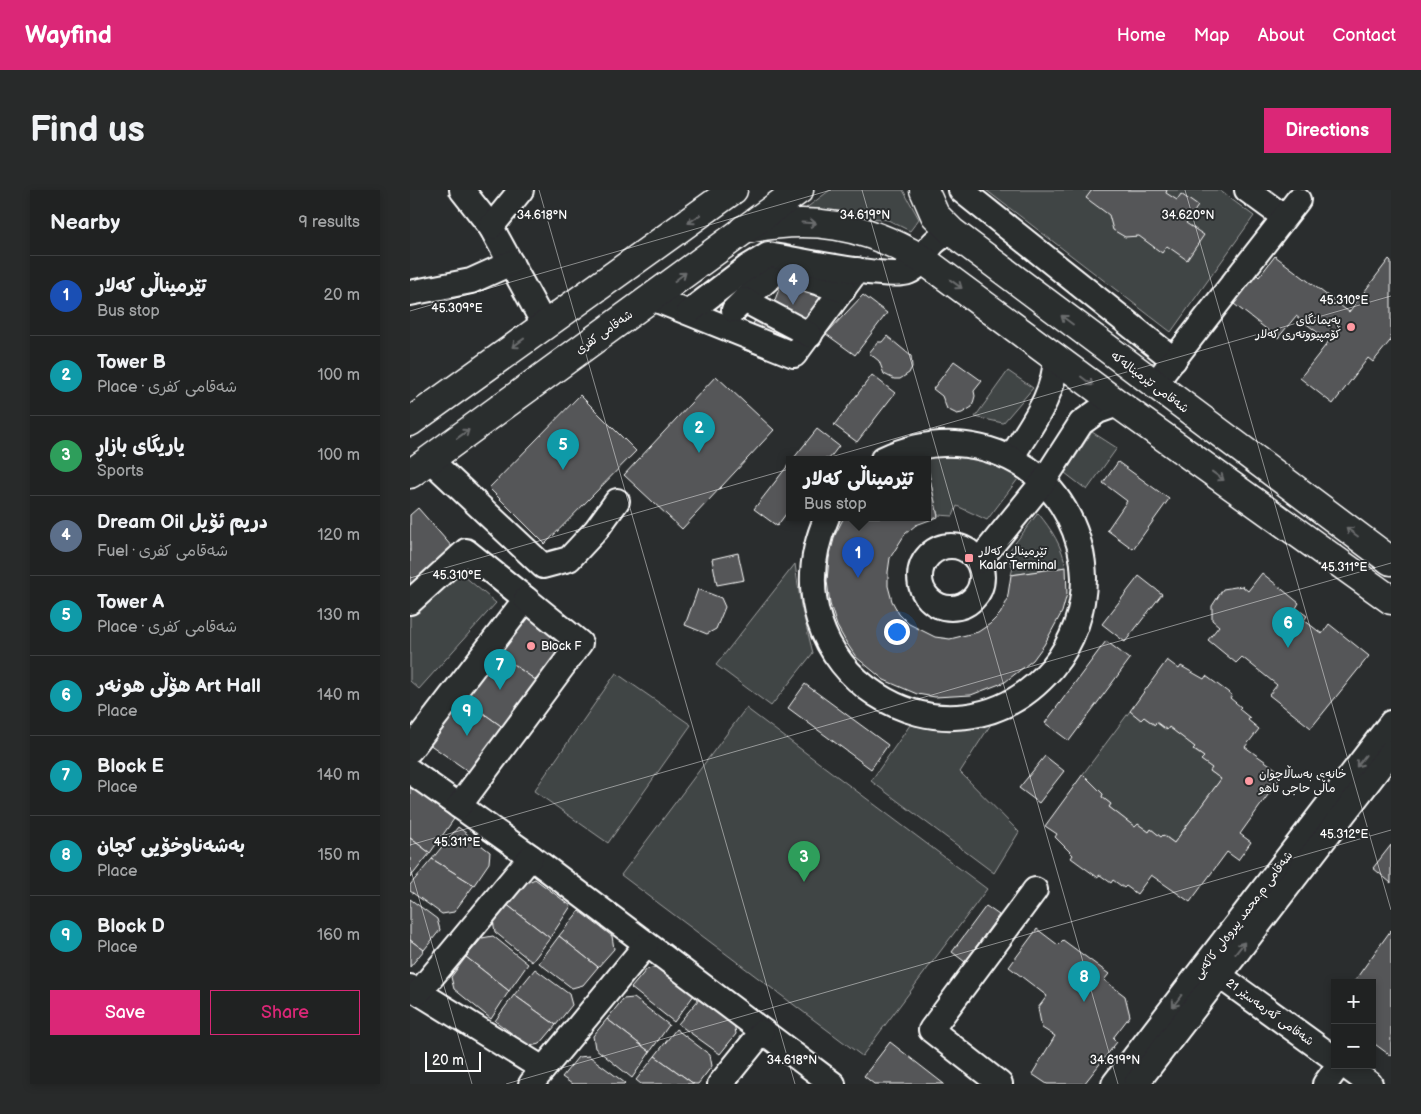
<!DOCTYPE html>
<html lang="en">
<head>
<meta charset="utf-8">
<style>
	:root { --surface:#202222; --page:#282a2a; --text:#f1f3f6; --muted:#a2a4a5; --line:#3d3f40; --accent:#db2777 }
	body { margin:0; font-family:"Balsamiq Sans","Playpen Sans Arabic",sans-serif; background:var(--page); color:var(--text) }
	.controls { position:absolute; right:15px; bottom:15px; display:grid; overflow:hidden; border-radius:0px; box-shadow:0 2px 8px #0003 }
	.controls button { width:45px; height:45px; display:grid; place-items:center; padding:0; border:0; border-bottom:1px solid var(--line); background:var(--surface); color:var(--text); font:25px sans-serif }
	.scale { position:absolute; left:15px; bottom:12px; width:56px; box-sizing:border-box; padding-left:5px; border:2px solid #fff; border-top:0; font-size:14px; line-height:18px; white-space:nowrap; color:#fff; -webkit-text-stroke:4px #2a2d2e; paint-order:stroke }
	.you { position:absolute; left:486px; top:441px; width:18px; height:18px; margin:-12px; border:4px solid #fff; border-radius:50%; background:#1a73e8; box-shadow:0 0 0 8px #1a73e833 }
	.badge { display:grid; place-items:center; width:32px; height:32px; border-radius:50%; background:var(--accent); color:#fff; font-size:16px; font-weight:700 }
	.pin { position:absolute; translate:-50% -41px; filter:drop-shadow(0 1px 2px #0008) }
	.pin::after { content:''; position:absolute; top:26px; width:18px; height:15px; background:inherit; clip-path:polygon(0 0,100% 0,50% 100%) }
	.popup { position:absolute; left:376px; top:266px; width:145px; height:65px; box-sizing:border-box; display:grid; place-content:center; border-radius:0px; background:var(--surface); filter:drop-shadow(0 1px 4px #0005); font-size:16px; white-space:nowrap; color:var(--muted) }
	.popup b { font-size:19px; color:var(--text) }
	.popup::after { content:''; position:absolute; left:50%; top:100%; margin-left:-10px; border:10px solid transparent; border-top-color:var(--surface) }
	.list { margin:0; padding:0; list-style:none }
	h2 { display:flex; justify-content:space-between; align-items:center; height:65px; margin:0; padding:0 20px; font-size:21px }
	h2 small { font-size:16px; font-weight:400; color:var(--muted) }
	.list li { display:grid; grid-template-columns:32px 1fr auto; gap:15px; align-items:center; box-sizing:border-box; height:80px; padding:0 20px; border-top:1px solid var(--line) }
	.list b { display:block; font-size:19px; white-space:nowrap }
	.list p { margin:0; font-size:16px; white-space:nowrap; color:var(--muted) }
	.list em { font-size:16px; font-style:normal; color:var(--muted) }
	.actions { display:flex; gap:10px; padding:15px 20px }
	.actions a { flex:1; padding:11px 0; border:1px solid var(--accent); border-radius:0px; text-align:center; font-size:18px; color:var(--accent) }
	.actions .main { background:var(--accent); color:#fff }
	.map { position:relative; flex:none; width:981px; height:894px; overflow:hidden; border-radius:0px }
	header { display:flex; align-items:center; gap:30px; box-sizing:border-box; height:70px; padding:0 25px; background:var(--accent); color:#fff }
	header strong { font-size:24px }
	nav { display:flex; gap:28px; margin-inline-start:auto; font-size:18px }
	.intro { display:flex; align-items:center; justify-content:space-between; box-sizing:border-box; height:120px; padding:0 30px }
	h1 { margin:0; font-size:35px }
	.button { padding:12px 22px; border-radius:0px; background:var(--accent); color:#fff; font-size:18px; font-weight:700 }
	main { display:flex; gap:30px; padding:0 30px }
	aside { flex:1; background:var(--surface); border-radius:0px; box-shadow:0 2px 8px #0003 }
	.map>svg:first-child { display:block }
</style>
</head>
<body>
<header>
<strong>Wayfind</strong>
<nav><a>Home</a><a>Map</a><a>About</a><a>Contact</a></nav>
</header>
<div class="intro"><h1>Find us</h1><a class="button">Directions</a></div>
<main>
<aside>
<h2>Nearby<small>9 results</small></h2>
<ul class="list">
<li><span class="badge" style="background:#1a4fb4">1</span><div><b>تێرمیناڵی کەلار</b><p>Bus stop</p></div><em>20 m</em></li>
<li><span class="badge" style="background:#0f9aa8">2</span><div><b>Tower B</b><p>Place · شەقامی کفری</p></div><em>100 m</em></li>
<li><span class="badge" style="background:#2e9e5b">3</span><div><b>یاریگای بازاڕ</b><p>Sports</p></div><em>100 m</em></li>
<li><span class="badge" style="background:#5c6f8a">4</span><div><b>Dream Oil دریم ئۆیل</b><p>Fuel · شەقامی کفری</p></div><em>120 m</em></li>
<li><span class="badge" style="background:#0f9aa8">5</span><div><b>Tower A</b><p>Place · شەقامی کفری</p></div><em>130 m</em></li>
<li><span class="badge" style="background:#0f9aa8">6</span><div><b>هۆڵی هونەر Art Hall</b><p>Place</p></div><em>140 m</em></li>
<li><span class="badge" style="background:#0f9aa8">7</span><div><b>Block E</b><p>Place</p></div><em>140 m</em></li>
<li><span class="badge" style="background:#0f9aa8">8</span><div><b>بەشەناوخۆیی کچان</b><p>Place</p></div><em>150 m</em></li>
<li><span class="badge" style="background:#0f9aa8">9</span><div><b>Block D</b><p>Place</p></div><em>160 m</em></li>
</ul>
<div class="actions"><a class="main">Save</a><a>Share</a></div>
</aside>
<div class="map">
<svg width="981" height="894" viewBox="0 0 981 894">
	<rect width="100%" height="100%" fill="#2a2d2e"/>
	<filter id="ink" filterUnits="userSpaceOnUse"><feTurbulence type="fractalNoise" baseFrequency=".02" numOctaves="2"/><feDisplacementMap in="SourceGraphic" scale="10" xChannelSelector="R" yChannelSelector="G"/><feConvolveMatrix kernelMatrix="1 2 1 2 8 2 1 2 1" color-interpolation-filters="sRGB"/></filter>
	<g filter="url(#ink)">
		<g fill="#414445" stroke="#a0a2a2">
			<polygon points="420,0 493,0 509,29 500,41 478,30 395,19"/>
			<polygon points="576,0 809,0 844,26 761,142"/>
			<polygon points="598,181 623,198 593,233 565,227"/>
			<polygon points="682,242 707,258 677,300 655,283"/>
			<polygon points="561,263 611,285 577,330 547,316 543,326 528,325 515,267"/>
			<path d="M628 323C642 340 652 356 656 377L601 385 603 378 596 365Z"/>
			<polygon points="385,374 391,416 403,463 361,516 306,475"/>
			<polygon points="47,380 86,413 9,499 0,491 0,423"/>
			<polygon points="206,483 281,535 198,653 124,601"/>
			<polygon points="336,518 577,699 452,866 211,685"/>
			<polygon points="720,521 731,530 734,527 744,535 746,532 756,540 759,537 785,557 783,560 794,567 792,570 802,578 800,581 811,589 764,653 754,645 751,647 741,639 739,642 728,634 725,637 699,617 701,614 692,607 693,604 673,584"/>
			<path d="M583 531 550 582 609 642 584 683 461 591 500 535C530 540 554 539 583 531Z"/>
		</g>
		<g fill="#555758" stroke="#fff">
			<polygon points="682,0 757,0 756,3 767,10 771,4 788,16 776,33 794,45 777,70 757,56 752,63 729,46 715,47 703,40 699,25 676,8"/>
			<polygon points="865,66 939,122 979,69 981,71 981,152 980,151 963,172 958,168 923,214 890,188 919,151 886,126 868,148 824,114 846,84 849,87"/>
			<polygon points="372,91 411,106 401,132 387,149 367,141 357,168 334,160 352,110 363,115"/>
			<polygon points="453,105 477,123 445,165 416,144"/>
			<polygon points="477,146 501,166 502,177 499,183 490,189 484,189 474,184 469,171 459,163 468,152 472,152"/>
			<polygon points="544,171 572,191 564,201 565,206 562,217 552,223 547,224 537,219 532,206 523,199"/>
			<polygon points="462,185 485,203 447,252 424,235"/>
			<polygon points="306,186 364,240 272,339 214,285"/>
			<polygon points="170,205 226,261 135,354 79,298"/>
			<polygon points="407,239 429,256 419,269 383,269"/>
			<polygon points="708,272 759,309 723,359 697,340 717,311 693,293"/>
			<polygon points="379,274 379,320 367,336 344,319"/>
			<polygon points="517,274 528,327 506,335 495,344 480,368 478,382 478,396 482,411 489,424 499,434 525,447 540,449 568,442 580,434 590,424 597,411 601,385 656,377 657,404 652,422 634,455 623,470 595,492 561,505 525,507 507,504 474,490 446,467 436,452 427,436 420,414 417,391 419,368 425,345 434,327 517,327"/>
			<polygon points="8,318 43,358 0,395 0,325"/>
			<polygon points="328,363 334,390 307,395 302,369"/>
			<polygon points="852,383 889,413 886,418 897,426 894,430 912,444 919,434 959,466 901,538 859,505 867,495 832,467 826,473 798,450 809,436 802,430 802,416 813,399 832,396 838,401"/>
			<polygon points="729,386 752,404 715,452 692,434"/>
			<polygon points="288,399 311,408 315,417 306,439 297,444 275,435"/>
			<polygon points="116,422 156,449 127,491 87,463"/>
			<polygon points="696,451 720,469 659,551 635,533"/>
			<polygon points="87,463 127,491 94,538 52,508"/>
			<polygon points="757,470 769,479 771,476 794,489 796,486 822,505 820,508 831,517 829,519 840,528 838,530 849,539 835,557 873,584 830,644 841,652 828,670 817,662 780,712 741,685 727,704 716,696 714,698 703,690 701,693 690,685 687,687 661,668 663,665 645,647 647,644 635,636 673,584 693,604 692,607 701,614 699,617 725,637 728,634 739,642 741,639 751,647 753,645 764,653 811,589 800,581 802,578 791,570 794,567 783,559 785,557 759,537 757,540 746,532 745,535 734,527 731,530 720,521"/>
			<polygon points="395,494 478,555 461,579 378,518"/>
			<polygon points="52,508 94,538 61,583 19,554"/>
			<polygon points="635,566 654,581 629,613 609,598"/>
			<polygon points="0,598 3,598 44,629 20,663 0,648"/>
			<polygon points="48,637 80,662 79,673 64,695 22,669"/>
			<polygon points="0,648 20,663 0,688"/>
			<polygon points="981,655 981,693 963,678"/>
			<polygon points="22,669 64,695 44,722 32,724 0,701 0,695"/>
			<polygon points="125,689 161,716 140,748 96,714 112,695"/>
			<polygon points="0,709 27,729 30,740 14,760 0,750"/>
			<polygon points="96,714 140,748 122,772 85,742 83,730"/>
			<polygon points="576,716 589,725 555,772 542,762"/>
			<polygon points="169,721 202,746 204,759 188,777 149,746"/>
			<polygon points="627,739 648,755 653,750 699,784 694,790 715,806 720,826 703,848 707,852 674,894 637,894 622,884 645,846 632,838 628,818 637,806 599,777"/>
			<polygon points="981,740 981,866 962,852 962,793 943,793"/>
			<polygon points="83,746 118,774 99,801 56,767 72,748"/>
			<polygon points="149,746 188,777 173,795 162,798 129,773"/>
			<polygon points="0,750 14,760 0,777"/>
			<polygon points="56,767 99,801 81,829 44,799 41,787"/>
			<polygon points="248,777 284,805 264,832 221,798 237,779"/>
			<polygon points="125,779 159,804 162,815 146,835 104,805"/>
			<polygon points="104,805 146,835 130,854 119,856 85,831"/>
			<polygon points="224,808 259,835 240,862 197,829 213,809"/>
			<polygon points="290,808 324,833 326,844 310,864 268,834"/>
			<polygon points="197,829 240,862 222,888 185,858 183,846"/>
			<polygon points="266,839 300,865 302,876 288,894 284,894 245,866"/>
			<polygon points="480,852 534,894 464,894 454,886"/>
			<polygon points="179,866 215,893 214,894 162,894 152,887 168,867"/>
			<polygon points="245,866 284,894 231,894 226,890"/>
		</g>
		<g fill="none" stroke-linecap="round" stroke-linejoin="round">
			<defs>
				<g id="minor">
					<polyline points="52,0 81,37 134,134"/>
					<polyline points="551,0 764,170"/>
					<polyline points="837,0 874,27"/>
					<polyline points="81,37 111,0"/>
					<polyline points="0,103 61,91 101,73"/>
					<polyline points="242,108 384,165 447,80"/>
					<polyline points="334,110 365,83 374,82 433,100"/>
					<polyline points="324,120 334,110 400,145"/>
					<path d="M279 122 338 77 358 65C383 69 480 90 498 82 519 73 511 53 542 42"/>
					<polyline points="754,182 888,10"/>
					<path d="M601 268C620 236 645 206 646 167"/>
					<polyline points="19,269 133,376 159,369 186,340 207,311"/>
					<path d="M417 327C350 479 540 598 642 478 663 453 674 420 674 388 673 345 652 303 617 278 572 248 520 247 473 269"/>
					<circle cx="541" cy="387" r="31"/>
					<polyline points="569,371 633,292 671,233 688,221 708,214"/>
					<polyline points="0,412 56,361 116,409 0,560"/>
					<polyline points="0,581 121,667 423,894"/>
					<polyline points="49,616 170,453 116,409"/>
					<polyline points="796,776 925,869"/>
					<polyline points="0,797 133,879"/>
					<polyline points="9,802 121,667"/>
					<polyline points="934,875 960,894"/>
					<polyline points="121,894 236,755"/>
					<polyline points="310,894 352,842"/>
					<polyline points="590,894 521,840 625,700"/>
					<polyline points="704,894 981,533"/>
					<polyline points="726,894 981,562"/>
					<polyline points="915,894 929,875"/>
				</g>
				<g id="major">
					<polyline points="514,0 525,25 542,42 981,371"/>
					<path d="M333 40C400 25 454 34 512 69L708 214 981 410"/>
				</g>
				<g id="highway">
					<polyline points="0,232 323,0"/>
					<polyline points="0,284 389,0"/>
				</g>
			</defs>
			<use href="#minor" stroke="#fff" stroke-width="28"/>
			<use href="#major" stroke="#fff" stroke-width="31"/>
			<use href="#highway" stroke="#fff" stroke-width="31"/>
			<use href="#minor" stroke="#2a2d2e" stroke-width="24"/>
			<use href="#major" stroke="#2a2d2e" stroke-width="28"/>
			<use href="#highway" stroke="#2a2d2e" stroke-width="28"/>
		</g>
		<defs><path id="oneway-shaft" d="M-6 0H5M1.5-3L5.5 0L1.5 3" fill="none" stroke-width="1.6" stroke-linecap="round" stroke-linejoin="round" transform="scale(1.25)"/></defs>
		<g stroke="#6a6c6d">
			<use href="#oneway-shaft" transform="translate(284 29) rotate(145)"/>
			<use href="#oneway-shaft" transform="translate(399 33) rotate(3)"/>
			<use href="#oneway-shaft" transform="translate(270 87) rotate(-37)"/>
			<use href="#oneway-shaft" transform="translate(546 94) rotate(36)"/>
			<use href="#oneway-shaft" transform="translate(657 130) rotate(-143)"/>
			<use href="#oneway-shaft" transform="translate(108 153) rotate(144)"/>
			<use href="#oneway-shaft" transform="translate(677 191) rotate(37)"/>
			<use href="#oneway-shaft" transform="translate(53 244) rotate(-36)"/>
			<use href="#oneway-shaft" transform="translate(808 286) rotate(36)"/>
			<use href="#oneway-shaft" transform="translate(942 342) rotate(-143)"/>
			<use href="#oneway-shaft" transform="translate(951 571) rotate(128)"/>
			<use href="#oneway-shaft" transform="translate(830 758) rotate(-52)"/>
			<use href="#oneway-shaft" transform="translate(767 811) rotate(127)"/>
		</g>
	</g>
	<path fill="none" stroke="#fff" stroke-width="1" stroke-opacity="0.45" d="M129 0 385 894M452 0 708 894M775 0 981 720M0 121 421 0M0 388 981 106M0 655 981 373M0 677 62 894M96 894 981 640"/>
	<g fill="#ff9aa2" stroke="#2a2d2e" stroke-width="2">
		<circle cx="941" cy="137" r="5"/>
		<rect x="554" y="363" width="10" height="10" rx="2.5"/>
		<circle cx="121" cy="456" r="5"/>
		<circle cx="839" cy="591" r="5"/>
	</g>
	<g text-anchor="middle" stroke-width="4" stroke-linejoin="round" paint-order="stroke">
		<g font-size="12" fill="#fff" stroke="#2a2d2e" text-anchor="start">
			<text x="931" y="134" text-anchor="end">پەیمانگای<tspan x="931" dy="14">کۆمپیووتەری کەلار</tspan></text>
			<text x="569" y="365">تێرمینالی کەلار<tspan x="569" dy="14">Kalar Terminal</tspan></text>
			<text x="131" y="460">Block F</text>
			<text x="849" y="588">خانەی بەساڵاچوان<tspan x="849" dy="14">ماڵی حاجی ئاهو</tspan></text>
		</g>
		<g font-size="12" fill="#fff" stroke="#2a2d2e">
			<text transform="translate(194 142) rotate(-35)" y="4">شەقامی کفری</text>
			<text transform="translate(740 192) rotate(37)" y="4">شەقامی تێرمینالەکە</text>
			<text transform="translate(833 725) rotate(-53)" y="4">شەقامی م.محمد پیروەلی کاکەیی</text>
			<text transform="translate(860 822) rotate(36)" y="4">شەقامی گەرمەسێر 21</text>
		</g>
	</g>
	<g font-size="12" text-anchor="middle" fill="#fff" stroke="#2a2d2e" stroke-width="4" stroke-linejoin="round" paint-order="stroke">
		<text x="132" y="29">34.618°N</text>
		<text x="455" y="29">34.619°N</text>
		<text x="778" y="29">34.620°N</text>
		<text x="934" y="114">45.310°E</text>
		<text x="47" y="122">45.309°E</text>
		<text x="934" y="381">45.311°E</text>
		<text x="47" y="389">45.310°E</text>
		<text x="934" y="648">45.312°E</text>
		<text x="47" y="656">45.311°E</text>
		<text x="382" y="874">34.618°N</text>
		<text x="705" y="874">34.619°N</text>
	</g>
</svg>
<div class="controls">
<button>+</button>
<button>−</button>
</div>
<div class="scale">20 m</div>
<div class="you"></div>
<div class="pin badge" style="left:448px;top:388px;background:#1a4fb4">1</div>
<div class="popup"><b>تێرمیناڵی کەلار</b>Bus stop</div>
<div class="pin badge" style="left:289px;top:263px;background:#0f9aa8">2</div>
<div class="pin badge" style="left:394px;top:692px;background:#2e9e5b">3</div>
<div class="pin badge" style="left:383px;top:115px;background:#5c6f8a">4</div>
<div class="pin badge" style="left:153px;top:280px;background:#0f9aa8">5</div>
<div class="pin badge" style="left:878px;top:458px;background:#0f9aa8">6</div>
<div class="pin badge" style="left:90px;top:500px;background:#0f9aa8">7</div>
<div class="pin badge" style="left:674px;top:812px;background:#0f9aa8">8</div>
<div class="pin badge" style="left:57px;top:546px;background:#0f9aa8">9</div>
</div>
</main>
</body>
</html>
